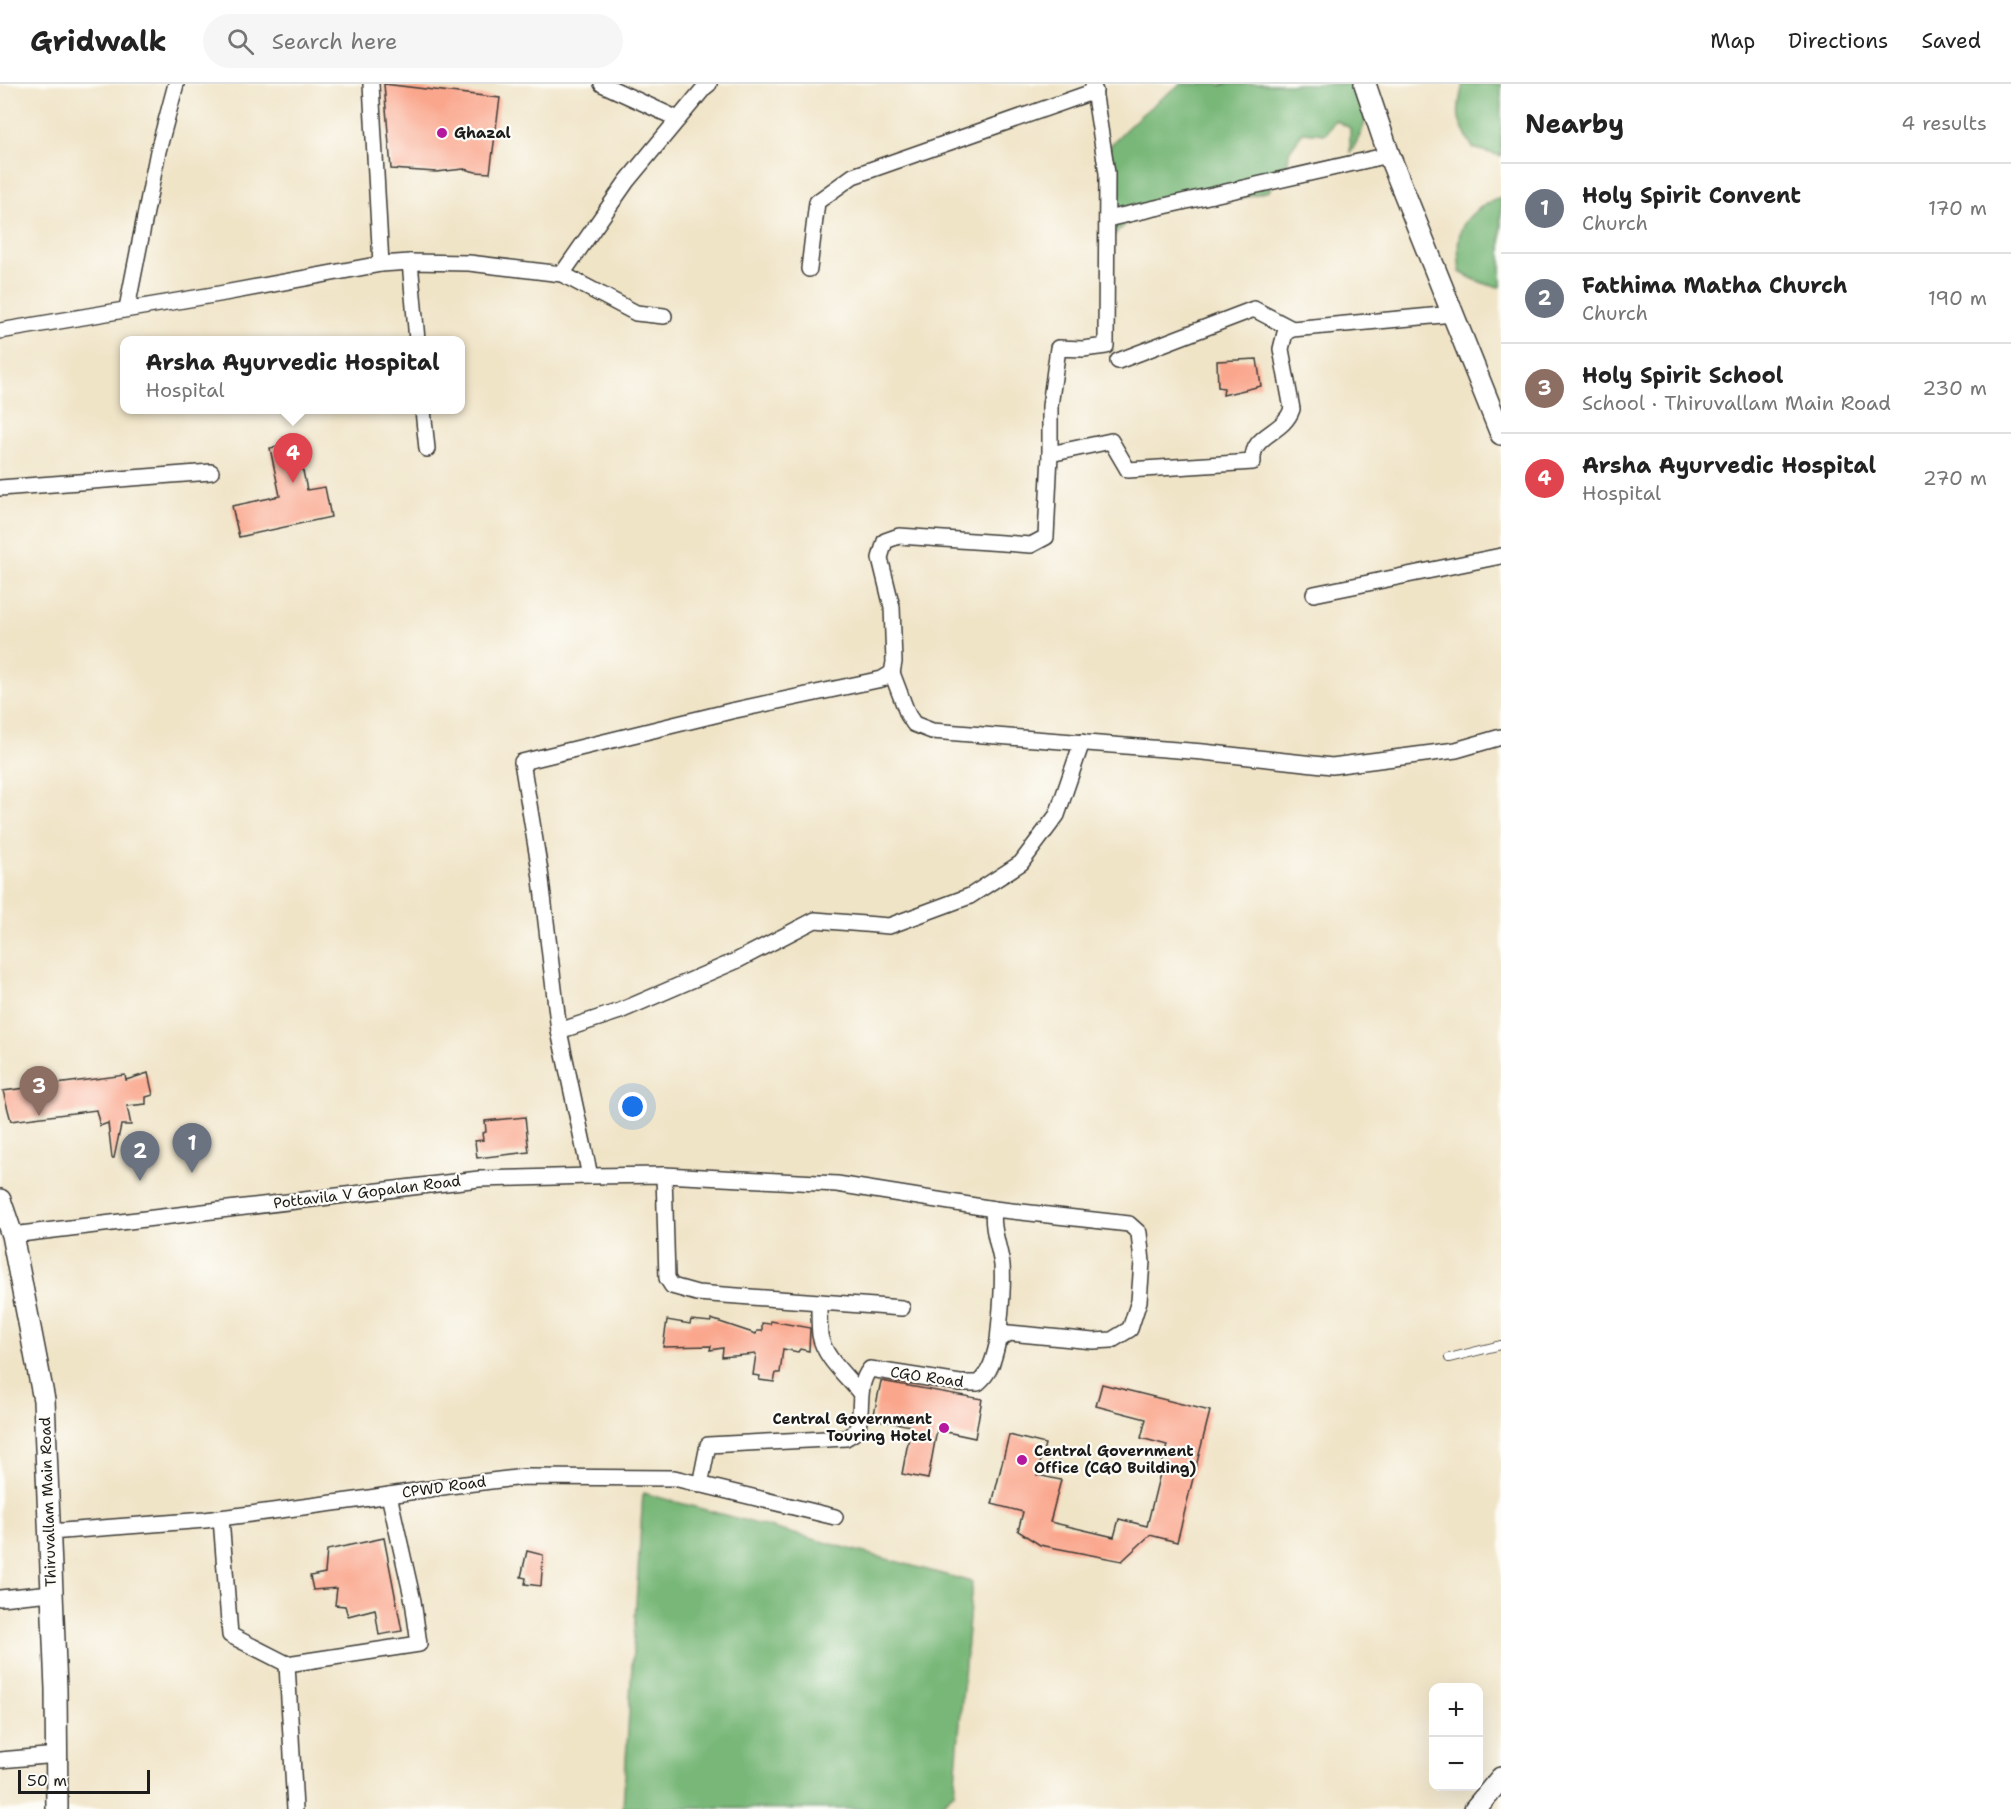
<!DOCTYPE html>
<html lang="en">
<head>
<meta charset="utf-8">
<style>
	:root { --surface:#fff; --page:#f6f6f6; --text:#222; --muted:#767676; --line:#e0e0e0; --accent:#b5179e }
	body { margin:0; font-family:"Shantell Sans",sans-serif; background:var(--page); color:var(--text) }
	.controls { position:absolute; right:18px; bottom:18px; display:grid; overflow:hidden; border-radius:12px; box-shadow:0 6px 24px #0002 }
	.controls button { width:54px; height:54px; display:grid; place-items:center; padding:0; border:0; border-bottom:2px solid var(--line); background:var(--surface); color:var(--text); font:30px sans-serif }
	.scale { position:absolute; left:18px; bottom:15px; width:132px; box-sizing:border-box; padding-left:6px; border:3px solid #1c1c1c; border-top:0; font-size:16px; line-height:21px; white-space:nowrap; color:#1c1c1c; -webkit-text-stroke:4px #fdfcf7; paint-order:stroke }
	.you { position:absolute; left:633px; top:1023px; width:21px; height:21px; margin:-15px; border:4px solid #fff; border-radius:50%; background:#1a73e8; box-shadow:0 0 0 9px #1a73e833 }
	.badge { display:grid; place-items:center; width:39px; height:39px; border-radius:50%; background:var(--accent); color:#fff; font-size:20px; font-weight:700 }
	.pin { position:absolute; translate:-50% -50px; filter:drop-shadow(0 2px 3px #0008) }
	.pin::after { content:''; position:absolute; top:32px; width:21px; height:18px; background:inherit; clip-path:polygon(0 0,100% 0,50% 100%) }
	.popup { position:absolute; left:120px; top:252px; width:345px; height:78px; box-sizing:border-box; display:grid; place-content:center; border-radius:12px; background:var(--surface); filter:drop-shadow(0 2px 4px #0005); font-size:20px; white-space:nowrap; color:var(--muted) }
	.popup b { font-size:22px; color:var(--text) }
	.popup::after { content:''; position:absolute; left:50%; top:100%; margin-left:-12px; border:12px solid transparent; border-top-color:var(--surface) }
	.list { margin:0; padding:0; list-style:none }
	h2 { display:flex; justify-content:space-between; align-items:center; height:78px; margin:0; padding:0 24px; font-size:26px }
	h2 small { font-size:20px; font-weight:400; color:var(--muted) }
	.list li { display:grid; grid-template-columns:39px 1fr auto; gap:18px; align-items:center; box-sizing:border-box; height:90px; padding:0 24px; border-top:2px solid var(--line) }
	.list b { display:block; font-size:22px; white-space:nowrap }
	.list p { margin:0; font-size:20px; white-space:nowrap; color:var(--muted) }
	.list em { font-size:20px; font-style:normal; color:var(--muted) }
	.icon { flex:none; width:33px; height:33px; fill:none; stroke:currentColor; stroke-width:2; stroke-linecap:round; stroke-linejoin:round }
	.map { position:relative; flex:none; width:1501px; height:1725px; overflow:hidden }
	header { display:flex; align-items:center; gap:36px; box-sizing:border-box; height:84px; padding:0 30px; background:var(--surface); border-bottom:2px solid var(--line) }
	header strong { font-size:28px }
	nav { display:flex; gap:33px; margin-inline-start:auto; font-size:21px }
	.search { width:420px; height:54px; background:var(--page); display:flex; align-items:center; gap:15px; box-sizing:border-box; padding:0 21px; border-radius:33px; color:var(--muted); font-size:22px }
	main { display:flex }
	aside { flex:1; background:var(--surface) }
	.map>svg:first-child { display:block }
</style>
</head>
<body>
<header>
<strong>Gridwalk</strong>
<div class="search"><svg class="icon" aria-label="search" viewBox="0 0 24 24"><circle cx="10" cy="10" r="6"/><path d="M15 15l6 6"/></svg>Search here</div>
<nav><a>Map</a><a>Directions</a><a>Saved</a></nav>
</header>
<main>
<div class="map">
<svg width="1501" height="1725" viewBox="0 0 1501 1725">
	<rect width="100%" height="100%" fill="#fdfcf7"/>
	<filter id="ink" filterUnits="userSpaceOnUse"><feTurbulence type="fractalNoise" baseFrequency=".0167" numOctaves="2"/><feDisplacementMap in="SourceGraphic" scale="12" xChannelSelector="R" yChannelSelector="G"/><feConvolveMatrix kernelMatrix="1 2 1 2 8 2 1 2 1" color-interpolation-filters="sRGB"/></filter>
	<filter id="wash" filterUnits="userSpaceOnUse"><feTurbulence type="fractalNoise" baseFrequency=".008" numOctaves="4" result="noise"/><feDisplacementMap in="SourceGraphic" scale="24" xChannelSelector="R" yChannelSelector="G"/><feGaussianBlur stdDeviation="1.35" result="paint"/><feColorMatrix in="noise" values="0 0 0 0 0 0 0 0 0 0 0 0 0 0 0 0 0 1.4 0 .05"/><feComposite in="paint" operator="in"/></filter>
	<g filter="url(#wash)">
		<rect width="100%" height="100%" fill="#f0e4c7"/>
		<g fill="#78b778" stroke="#4a6a4a" stroke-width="1.5">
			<path d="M1181 0H1217L1221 2 1225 0H1359C1372 32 1366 41 1350 70V44L1335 36 1326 50 1303 48 1289 68 1287 86 1275 97 1269 107 1237 115 1212 111 1145 127 1124 141 1114 151 1106 66C1128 41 1153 19 1181 0Z"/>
			<path d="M1463 0H1501V72L1473 64C1457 36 1455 33 1463 0Z"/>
			<path d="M1501 114V203C1486 202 1472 195 1460 188 1459 177 1457 165 1459 154 1461 134 1483 119 1501 114Z"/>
			<polygon points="643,1409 972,1498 954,1709 938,1725 623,1724"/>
		</g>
		<g id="blocks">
			<g fill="#faa68c">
				<polygon points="384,0 500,14 490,89 476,88 464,85 436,88 391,85"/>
				<polygon points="1257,275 1261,302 1223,311 1224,304 1218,303 1217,277"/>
				<polygon points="297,359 307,406 325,403 331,433 239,453 232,422 280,412 270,364"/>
				<polygon points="148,989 153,1011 146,1013 146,1020 127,1022 131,1041 121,1041 114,1074 112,1074 108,1039 100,1042 96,1026 11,1037 3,1007 125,991 126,996"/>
				<polygon points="525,1033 529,1068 477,1074 475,1057 483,1056 482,1049 486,1048 485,1037"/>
				<polygon points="711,1235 756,1250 757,1247 762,1247 762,1239 770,1240 771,1237 810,1244 809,1267 800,1265 798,1268 783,1265 780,1289 776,1289 774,1298 759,1296 760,1292 753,1291 756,1270 722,1273 723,1264 710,1266 711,1262 663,1263 667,1236 690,1240 691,1236 711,1238"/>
				<polygon points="881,1297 982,1315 975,1354 937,1346 928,1395 902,1390 911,1342 873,1335"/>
				<polygon points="1102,1300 1210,1327 1177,1458 1150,1451 1122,1477 1040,1461 1018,1447 1023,1428 992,1420 1009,1351 1045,1360 1037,1391 1061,1396 1050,1438 1114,1453 1119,1435 1147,1442 1167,1361 1141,1354 1146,1335 1096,1322"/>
				<polygon points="384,1454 402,1547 379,1551 375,1525 348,1532 345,1522 335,1521 337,1504 313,1506 310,1492 325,1489 327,1466"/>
				<polygon points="527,1467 543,1471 541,1502 525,1500 526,1494 521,1493"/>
			</g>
		</g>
	</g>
	<g filter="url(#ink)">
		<use href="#blocks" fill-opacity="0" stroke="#3c3a36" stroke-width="1.5"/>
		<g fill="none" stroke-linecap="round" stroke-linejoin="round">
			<defs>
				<polyline id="lane" points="1449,1274 1501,1261"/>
				<g id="street">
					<polyline points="371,0 381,180"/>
					<polyline points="602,0 678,35"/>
					<polyline points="1107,135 1389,71"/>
					<polyline points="410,178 417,256"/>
					<polyline points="809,185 817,118 853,92 1095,7"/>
					<polyline points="562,190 627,97 704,4 709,0"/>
					<polyline points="127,224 158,67 176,0"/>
					<polyline points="0,247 219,210 381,180 410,178 469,179 562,190 636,229 664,232"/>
					<polyline points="1118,277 1254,225 1292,245"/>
					<polyline points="423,326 427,365"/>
					<path d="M1050 370 1111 357 1128 386 1253 378C1251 349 1283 351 1292 325L1281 265 1285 249 1292 245 1453 230"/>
					<polyline points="0,404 211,388"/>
					<polyline points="1314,510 1501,472"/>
					<polyline points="892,589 908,631 914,640 932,647 1203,668 1332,682 1456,666 1501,653"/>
					<polyline points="559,947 620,927 738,876 815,836 889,842 970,812 1021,779 1057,731 1082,658"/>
					<polyline points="664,1091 667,1194 672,1202 697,1209 902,1224"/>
					<polyline points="590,1092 559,947 540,787 522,678 731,627 882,595 892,589 894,578 892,523 880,474 885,457 899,452 1031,461 1046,453 1050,370 1050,322 1058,264 1083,265 1106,262 1107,89 1093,0"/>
					<path d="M994 1125C991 1144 999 1161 1002 1181 1004 1206 1000 1232 998 1257"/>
					<path d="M12 1151 479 1095 590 1092 664 1091 837 1100 994 1125 1129 1140 1139 1149 1142 1178 1139 1217 1130 1245 1112 1256 1093 1257 1009 1249 998 1257C994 1274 991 1288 978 1299H960L870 1285C854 1304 866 1335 854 1349 853 1350 847 1353 846 1354L708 1361 700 1401"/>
					<path d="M819 1218C819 1229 819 1240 820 1251 824 1274 847 1292 860 1309"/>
					<polyline points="221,1434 230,1551 287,1580 419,1560 413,1517 389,1411"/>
					<polyline points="50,1448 205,1436 356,1416 449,1402 524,1393 674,1394 835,1433"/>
					<polyline points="0,1514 52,1509"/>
					<polyline points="287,1580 295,1725"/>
					<polyline points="0,1676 57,1671"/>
				</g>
				<g id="secondary">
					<polyline points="1365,0 1389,71 1501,350"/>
					<polyline points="0,1116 12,1151 44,1316 56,1605 57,1725"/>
					<polyline points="1475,1725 1501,1694"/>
				</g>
			</defs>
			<use href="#lane" stroke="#3c3a36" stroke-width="10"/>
			<use href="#street" stroke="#3c3a36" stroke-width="18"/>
			<use href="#secondary" stroke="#3c3a36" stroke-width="24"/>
			<use href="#lane" stroke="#fff" stroke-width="8"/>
			<use href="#street" stroke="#fff" stroke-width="15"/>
			<use href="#secondary" stroke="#fff" stroke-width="21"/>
		</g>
	</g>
	<g fill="#b5179e" stroke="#fdfcf7" stroke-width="2">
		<circle cx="442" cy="49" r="6"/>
		<circle cx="944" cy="1344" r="6"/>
		<circle cx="1022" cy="1376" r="6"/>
	</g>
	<g text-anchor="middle" stroke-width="4.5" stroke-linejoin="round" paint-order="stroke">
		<g font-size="15" font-weight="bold" fill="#1c1c1c" stroke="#fdfcf7" text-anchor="start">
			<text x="454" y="54">Ghazal</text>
			<text x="932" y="1340" text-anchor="end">Central Government<tspan x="932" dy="17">Touring Hotel</tspan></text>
			<text x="1034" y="1372">Central Government<tspan x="1034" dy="17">Office (CGO Building)</tspan></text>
		</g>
		<g font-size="15" fill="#1c1c1c" stroke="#fdfcf7">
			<text transform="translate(367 1108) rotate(-7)" y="5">Pottavila V Gopalan Road</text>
			<text transform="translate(927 1293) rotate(8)" y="5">CGO Road</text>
			<text transform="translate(444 1403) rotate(-8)" y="5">CPWD Road</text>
			<text transform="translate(48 1418) rotate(-92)" y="5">Thiruvallam Main Road</text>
		</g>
	</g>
</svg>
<div class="controls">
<button>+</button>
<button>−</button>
</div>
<div class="scale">50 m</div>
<div class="you"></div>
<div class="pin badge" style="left:192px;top:1089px;background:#6b7280">1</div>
<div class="pin badge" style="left:140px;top:1097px;background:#6b7280">2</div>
<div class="pin badge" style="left:39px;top:1032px;background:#8d6e63">3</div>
<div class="pin badge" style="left:293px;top:399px;background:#e0444e">4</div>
<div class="popup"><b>Arsha Ayurvedic Hospital</b>Hospital</div>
</div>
<aside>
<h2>Nearby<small>4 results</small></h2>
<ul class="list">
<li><span class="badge" style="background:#6b7280">1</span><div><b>Holy Spirit Convent</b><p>Church</p></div><em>170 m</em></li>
<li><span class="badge" style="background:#6b7280">2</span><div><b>Fathima Matha Church</b><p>Church</p></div><em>190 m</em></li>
<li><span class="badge" style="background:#8d6e63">3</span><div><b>Holy Spirit School</b><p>School · Thiruvallam Main Road</p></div><em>230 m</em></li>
<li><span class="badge" style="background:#e0444e">4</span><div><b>Arsha Ayurvedic Hospital</b><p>Hospital</p></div><em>270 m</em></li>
</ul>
</aside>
</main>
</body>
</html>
